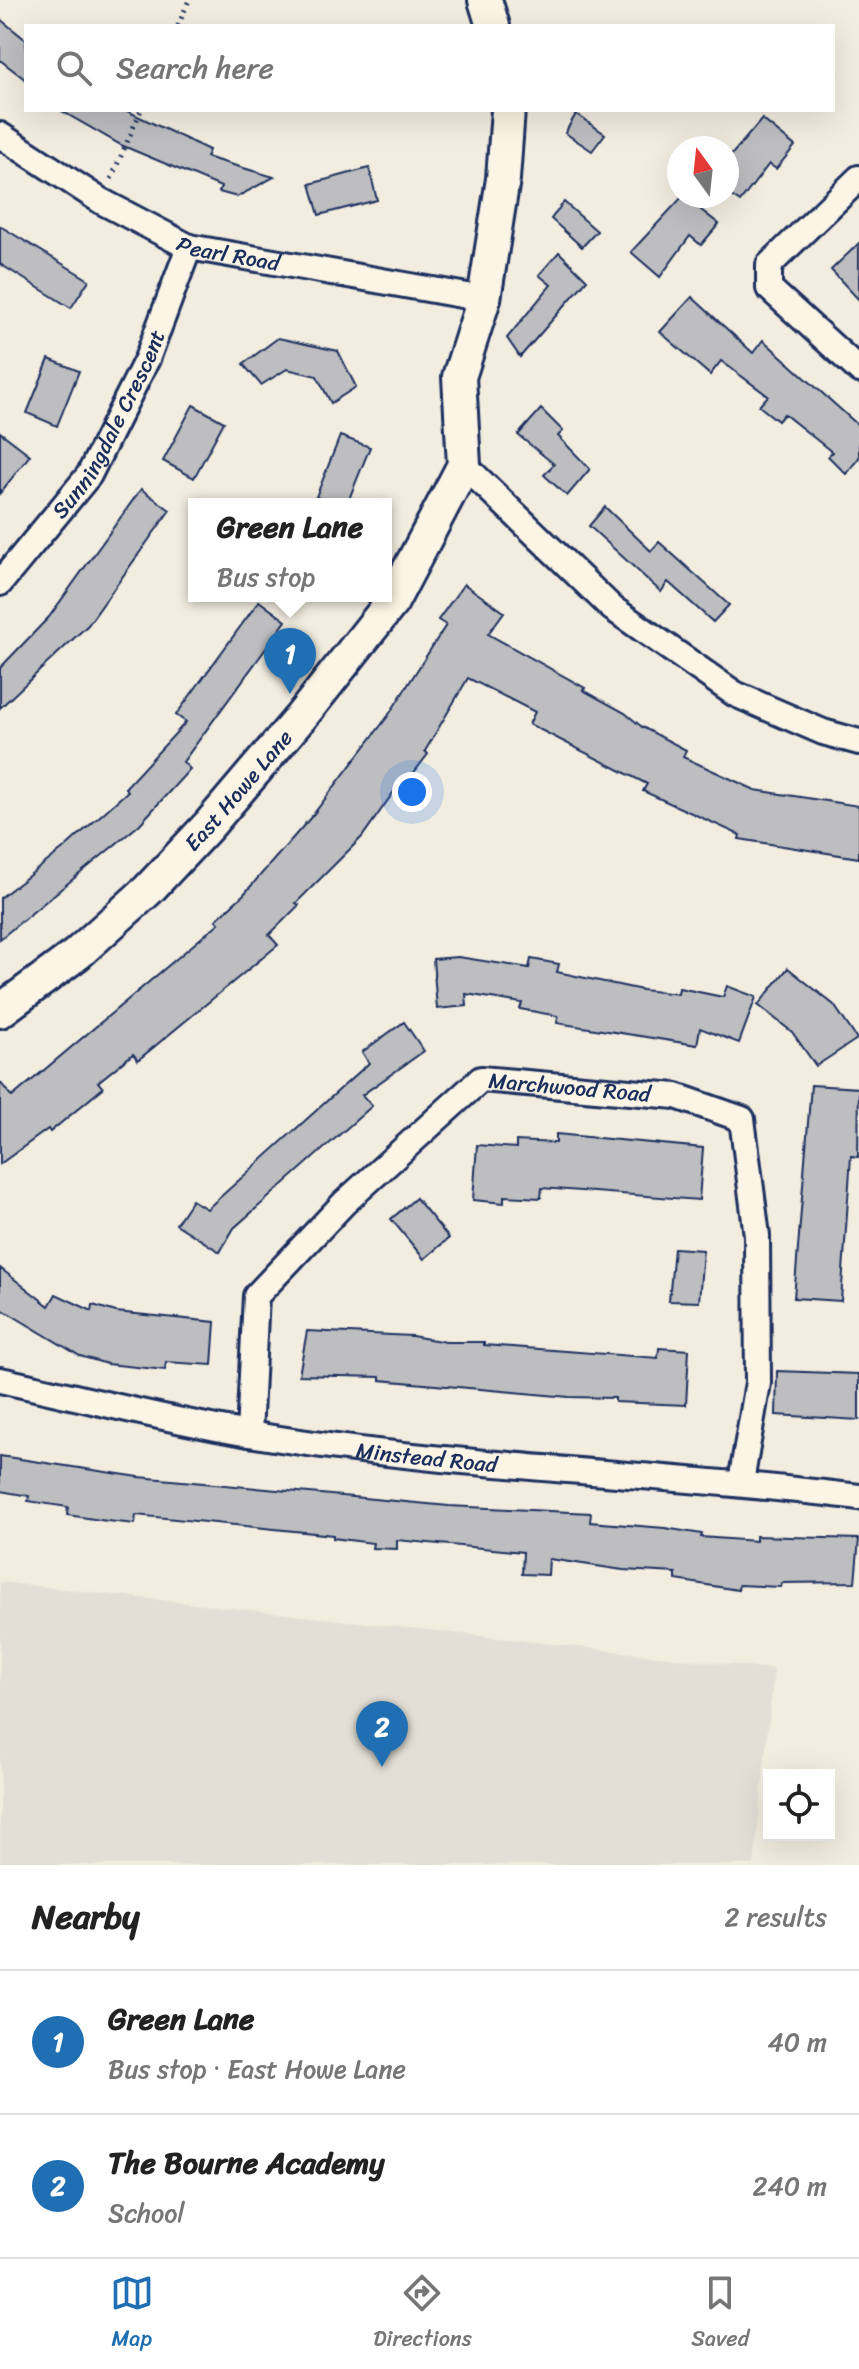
<!DOCTYPE html>
<html lang="en">
<head>
<meta charset="utf-8">
<style>
	:root { --surface:#fff; --page:#f2f2f2; --text:#222; --muted:#767676; --line:#e0e0e0; --accent:#1f6fb2 }
	body { margin:0; font-family:Sriracha,sans-serif; background:var(--page); color:var(--text) }
	.controls { position:absolute; right:24px; bottom:24px; display:grid; overflow:hidden; border-radius:0px; box-shadow:0 8px 32px #0002 }
	.controls button { width:72px; height:72px; display:grid; place-items:center; padding:0; border:0; border-bottom:2px solid var(--line); background:var(--surface); color:var(--text); font:40px sans-serif }
	.compass { position:absolute; left:667px; top:136px; width:72px; height:72px; border-radius:50%; background:var(--surface); box-shadow:0 8px 32px #0002; rotate:345deg }
	.you { position:absolute; left:412px; top:792px; width:28px; height:28px; margin:-20px; border:6px solid #fff; border-radius:50%; background:#1a73e8; box-shadow:0 0 0 12px #1a73e833 }
	.badge { display:grid; place-items:center; width:52px; height:52px; border-radius:50%; background:var(--accent); color:#fff; font-size:26px; font-weight:700 }
	.pin { position:absolute; translate:-50% -66px; filter:drop-shadow(0 2px 4px #0008) }
	.pin::after { content:''; position:absolute; top:42px; width:28px; height:24px; background:inherit; clip-path:polygon(0 0,100% 0,50% 100%) }
	.popup { position:absolute; left:188px; top:498px; width:204px; height:104px; box-sizing:border-box; display:grid; place-content:center; border-radius:0px; background:var(--surface); filter:drop-shadow(0 2px 6px #0005); font-size:26px; white-space:nowrap; color:var(--muted) }
	.popup b { font-size:30px; color:var(--text) }
	.popup::after { content:''; position:absolute; left:50%; top:100%; margin-left:-16px; border:16px solid transparent; border-top-color:var(--surface) }
	.list { margin:0; padding:0; list-style:none }
	h2 { display:flex; justify-content:space-between; align-items:center; height:104px; margin:0; padding:0 32px; font-size:34px }
	h2 small { font-size:26px; font-weight:400; color:var(--muted) }
	.list li { display:grid; grid-template-columns:52px 1fr auto; gap:24px; align-items:center; box-sizing:border-box; height:144px; padding:0 32px; border-top:2px solid var(--line) }
	.list b { display:block; font-size:30px; white-space:nowrap }
	.list p { margin:0; font-size:26px; white-space:nowrap; color:var(--muted) }
	.list em { font-size:26px; font-style:normal; color:var(--muted) }
	.icon { flex:none; width:44px; height:44px; fill:none; stroke:currentColor; stroke-width:2; stroke-linecap:round; stroke-linejoin:round }
	.map { position:relative; flex:none; width:859px; height:1865px; overflow:hidden }
	.search { position:absolute; background:var(--surface); box-shadow:0 8px 32px #0002; left:24px; right:24px; top:24px; height:88px; display:flex; align-items:center; gap:20px; box-sizing:border-box; padding:0 28px; border-radius:0px; color:var(--muted); font-size:30px }
	.sheet { height:392px; background:var(--surface) }
	nav { display:flex; justify-content:space-around; align-items:center; box-sizing:border-box; height:112px; border-top:2px solid var(--line); background:var(--surface); font-size:22px; color:var(--muted) }
	nav a { display:grid; justify-items:center; gap:4px }
	nav .on { color:var(--accent) }
	.map>svg:first-child { display:block }
</style>
</head>
<body>
<div class="map">
<svg width="859" height="1865" viewBox="0 0 859 1865">
	<rect width="100%" height="100%" fill="#f3ede0"/>
	<filter id="ink" filterUnits="userSpaceOnUse"><feTurbulence type="fractalNoise" baseFrequency=".0125" numOctaves="2"/><feDisplacementMap in="SourceGraphic" scale="16" xChannelSelector="R" yChannelSelector="G"/><feConvolveMatrix kernelMatrix="1 2 1 2 8 2 1 2 1" color-interpolation-filters="sRGB"/></filter>
	<g filter="url(#ink)">
		<polygon fill="#e3dfd6" points="0,1582 774,1669 754,1865 0,1865"/>
		<g fill="#bebec0" stroke="#1b2f5e" stroke-width="2">
			<polygon points="0,19 26,40 26,80 0,60"/>
			<polygon points="60,110 125,110 209,150 206,157 274,177 237,197 219,192 221,187 121,145"/>
			<polygon points="576,114 605,134 592,151 565,133"/>
			<polygon points="762,119 795,146 776,169 769,164 740,202 727,193 727,160"/>
			<polygon points="369,168 377,200 319,215 310,184"/>
			<polygon points="683,196 719,224 701,245 690,236 660,277 631,252"/>
			<polygon points="564,202 597,231 582,247 551,219"/>
			<polygon points="0,226 89,280 71,308 0,264"/>
			<polygon points="859,243 859,300 831,270"/>
			<polygon points="559,252 587,280 520,357 507,338 551,285 539,275"/>
			<polygon points="692,297 753,353 763,340 859,426 859,458 846,474 828,456 832,452 784,414 778,421 759,406 768,396 721,361 710,375 660,332"/>
			<polygon points="278,338 338,351 356,387 331,403 317,376 287,369 261,385 243,364"/>
			<polygon points="49,359 79,371 57,426 27,413"/>
			<polygon points="193,405 224,422 194,478 163,461"/>
			<polygon points="541,409 563,431 558,436 590,469 567,496 544,475 554,464 518,435"/>
			<polygon points="0,432 30,455 0,493"/>
			<polygon points="340,436 370,447 347,504 334,504 316,497"/>
			<polygon points="141,489 170,510 88,625 0,708 0,668 49,617"/>
			<polygon points="605,507 651,551 659,542 729,605 713,622 668,582 661,592 589,526"/>
			<polygon points="464,584 504,612 488,634 585,688 583,690 625,713 642,727 686,750 683,757 755,790 859,806 859,858 739,839 740,835 643,791 647,784 529,724 535,712 468,678 425,751 428,754 409,779 405,776 362,837 296,903 299,905 269,935 278,945 138,1060 133,1054 98,1082 103,1088 50,1132 48,1129 0,1164 0,1082 12,1097 219,923 216,920 244,894 312,816 388,716 446,625 438,620"/>
			<polygon points="259,601 286,621 183,762 190,769 139,825 0,939 0,898 62,850 128,791 125,788 186,722 176,715"/>
			<polygon points="458,957 529,968 531,959 559,964 557,972 642,990 678,994 679,988 723,997 727,986 756,997 739,1043 700,1028 697,1045 557,1023 558,1016 520,1009 522,1003 466,994 467,1006 437,1009 433,959"/>
			<polygon points="788,968 834,1005 857,1039 816,1066 792,1032 758,1005"/>
			<polygon points="404,1022 424,1051 362,1095 372,1106 234,1228 220,1252 176,1224 192,1200 207,1209 369,1063 362,1052"/>
			<polygon points="811,1085 859,1088 858,1157 851,1156 841,1301 794,1298"/>
			<polygon points="556,1134 703,1148 699,1200 542,1188 541,1198 504,1196 504,1203 473,1200 477,1145 516,1148 516,1141 556,1143"/>
			<polygon points="416,1198 449,1238 424,1259 391,1219"/>
			<polygon points="674,1248 703,1250 699,1302 669,1301"/>
			<polygon points="0,1268 49,1306 56,1294 92,1311 93,1305 116,1312 215,1322 212,1365 166,1362 165,1370 107,1364 80,1356 0,1308"/>
			<polygon points="307,1331 412,1336 446,1342 484,1342 484,1345 658,1358 659,1348 689,1350 686,1405 615,1402 615,1398 569,1397 380,1380 380,1377 299,1375"/>
			<polygon points="777,1371 859,1374 859,1420 776,1415"/>
			<polygon points="0,1456 139,1477 449,1506 591,1513 590,1522 665,1528 702,1534 701,1537 756,1541 756,1536 859,1539 855,1582 782,1583 781,1587 739,1585 738,1590 676,1580 676,1573 623,1570 549,1559 548,1575 522,1574 523,1552 397,1540 397,1549 372,1548 373,1543 333,1538 333,1535 136,1515 135,1524 107,1521 67,1515 68,1507 28,1501 29,1496 0,1491"/>
		</g>
		<g fill="none" stroke-linecap="round" stroke-linejoin="round">
			<defs>
				<g id="street">
					<path id="s1" d="M0 135 101 201 189 247 484 299"/>
					<polyline points="859,178 769,265 769,288 859,370"/>
					<polyline points="464,465 612,608 735,694 823,732 859,742"/>
					<path id="s2" d="M0 583 89 475 147 359 189 247"/>
					<path id="s3" d="M0 1380C83 1398 166 1420 249 1434 451 1468 656 1472 859 1497"/>
					<path id="s4" d="M249 1434 256 1296 344 1203 481 1079 676 1096 742 1119 757 1236 758 1383 741 1482"/>
				</g>
				<g id="secondary">
					<polyline points="485,0 493,26"/>
					<path id="s5" d="M0 1011 77 954 148 890 209 825 300 718 392 602 464 465 459 377 484 299 503 179 508 110"/>
				</g>
			</defs>
			<use href="#street" stroke="#1b2f5e" stroke-width="30"/>
			<use href="#secondary" stroke="#1b2f5e" stroke-width="38"/>
			<g stroke="#1b2f5e" stroke-width="5" stroke-dasharray="2 6" stroke-linecap="butt">
				<polyline points="178,26 189,0"/>
				<polyline points="111,179 141,110"/>
			</g>
			<use href="#street" stroke="#fcf5e5" stroke-width="24"/>
			<use href="#secondary" stroke="#fcf5e5" stroke-width="32"/>
		</g>
	</g>
	<g text-anchor="middle" stroke-width="6" stroke-linejoin="round" paint-order="stroke">
		<g font-size="22" fill="#1b2f5e" stroke="#fcf5e5">
			<text dy="8" stroke="none"><textPath href="#s1" startOffset="260">Pearl Road</textPath></text>
			<text dy="8" stroke="none"><textPath href="#s2" startOffset="194">Sunningdale Crescent</textPath></text>
			<text dy="8" stroke="none"><textPath href="#s5" startOffset="326">East Howe Lane</textPath></text>
			<text dy="8" stroke="none"><textPath href="#s4" startOffset="540">Marchwood Road</textPath></text>
			<text dy="8" stroke="none"><textPath href="#s3" startOffset="434">Minstead Road</textPath></text>
		</g>
	</g>
</svg>
<div class="controls">
<button><svg class="icon" aria-label="locate" viewBox="0 0 24 24"><circle cx="12" cy="12" r="6"/><path d="M12 2v4M12 18v4M2 12h4M18 12h4"/></svg></button>
</div>
<svg class="compass" viewBox="-18 -18 36 36"><path d="M0-13l5 13h-10z" fill="#e53935"/><path d="M0 13l5-13h-10z" fill="#767676"/></svg>
<div class="you"></div>
<div class="pin badge" style="left:290px;top:694px">1</div>
<div class="popup"><b>Green Lane</b>Bus stop</div>
<div class="pin badge" style="left:382px;top:1767px">2</div>
<div class="search"><svg class="icon" aria-label="search" viewBox="0 0 24 24"><circle cx="10" cy="10" r="6"/><path d="M15 15l6 6"/></svg>Search here</div>
</div>
<section class="sheet">
<h2>Nearby<small>2 results</small></h2>
<ul class="list">
<li><span class="badge">1</span><div><b>Green Lane</b><p>Bus stop · East Howe Lane</p></div><em>40 m</em></li>
<li><span class="badge">2</span><div><b>The Bourne Academy</b><p>School</p></div><em>240 m</em></li>
</ul>
</section>
<nav>
<a class="on"><svg class="icon" aria-label="map" viewBox="0 0 24 24"><path d="M3 6l6-2 6 2 6-2v14l-6 2-6-2-6 2zM9 4v14M15 6v14"/></svg>Map</a>
<a><svg class="icon" aria-label="directions" viewBox="0 0 24 24"><path d="M12 3l9 9-9 9-9-9zM9 14v-3h6M13 9l2 2-2 2"/></svg>Directions</a>
<a><svg class="icon" aria-label="saved" viewBox="0 0 24 24"><path d="M7 4h10v16l-5-4-5 4z"/></svg>Saved</a>
</nav>
</body>
</html>
